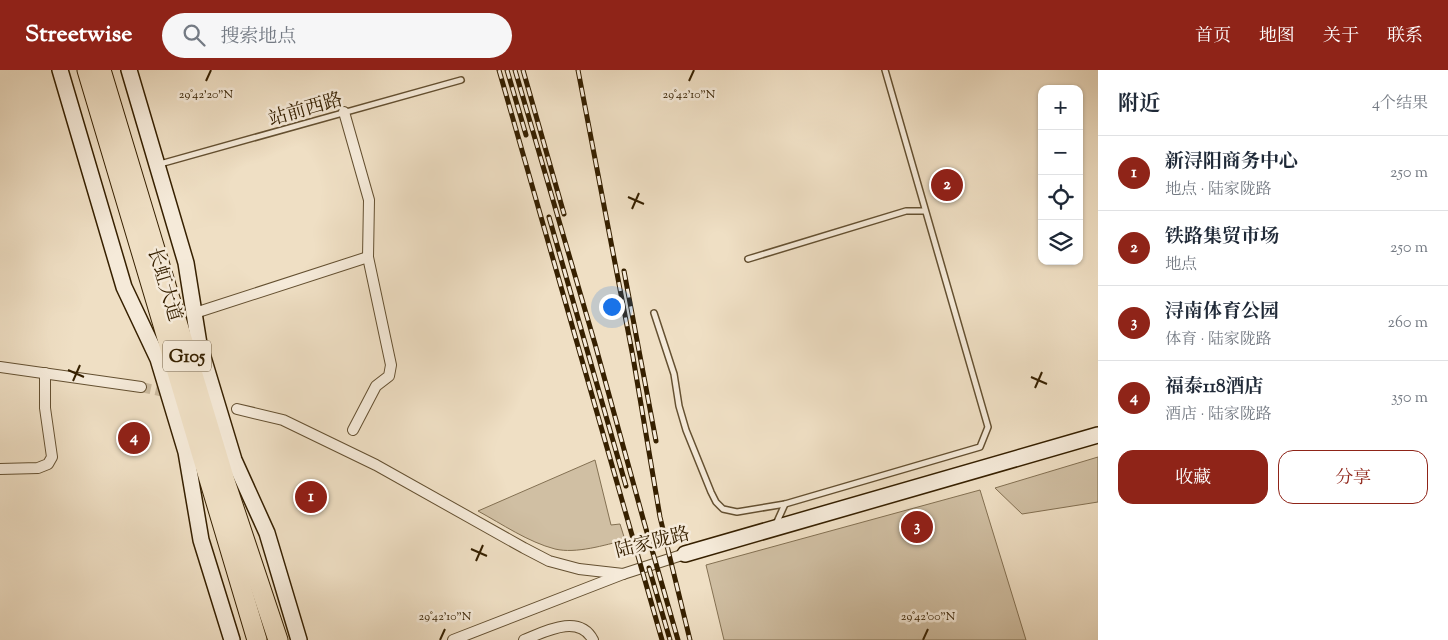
<!DOCTYPE html>
<html lang="zh">
<head>
<meta charset="utf-8">
<style>
	:root { --surface:#fff; --page:#f6f6f7; --text:#1f2937; --muted:#747a83; --line:#e0e1e3; --accent:#8f2418 }
	body { margin:0; font-family:"Sorts Mill Goudy","Noto Serif SC",serif; background:var(--page); color:var(--text) }
	.controls { position:absolute; right:15px; top:15px; display:grid; overflow:hidden; border-radius:10px; box-shadow:0 1px 4px #0004 }
	.controls button { width:45px; height:45px; display:grid; place-items:center; padding:0; border:0; border-bottom:1px solid var(--line); background:var(--surface); color:var(--text); font:25px sans-serif }
	.you { position:absolute; left:611px; top:236px; width:18px; height:18px; margin:-12px; border:4px solid #fff; border-radius:50%; background:#1a73e8; box-shadow:0 0 0 8px #1a73e833 }
	.badge { display:grid; place-items:center; width:32px; height:32px; border-radius:50%; background:var(--accent); color:#fff; font-size:16px; font-weight:700 }
	.pin { position:absolute; translate:-50% -50%; border:2px solid #fff; box-shadow:0 1px 5px #0006 }
	.list { margin:0; padding:0; list-style:none }
	h2 { display:flex; justify-content:space-between; align-items:center; height:65px; margin:0; padding:0 20px; font-size:21px }
	h2 small { font-size:16px; font-weight:400; color:var(--muted) }
	.list li { display:grid; grid-template-columns:32px 1fr auto; gap:15px; align-items:center; box-sizing:border-box; height:75px; padding:0 20px; border-top:1px solid var(--line) }
	.list b { display:block; font-size:19px; white-space:nowrap }
	.list p { margin:0; font-size:16px; white-space:nowrap; color:var(--muted) }
	.list em { font-size:16px; font-style:normal; color:var(--muted) }
	.actions { display:flex; gap:10px; padding:15px 20px }
	.actions a { flex:1; padding:11px 0; border:1px solid var(--accent); border-radius:15px; text-align:center; font-size:18px; color:var(--accent) }
	.actions .main { background:var(--accent); color:#fff }
	.icon { flex:none; width:28px; height:28px; fill:none; stroke:currentColor; stroke-width:2; stroke-linecap:round; stroke-linejoin:round }
	.map { position:relative; flex:none; width:1098px; height:570px; overflow:hidden }
	header { display:flex; align-items:center; gap:30px; box-sizing:border-box; height:70px; padding:0 25px; background:var(--accent); color:#fff }
	header strong { font-size:24px }
	nav { display:flex; gap:28px; margin-inline-start:auto; font-size:18px }
	.search { width:350px; height:45px; background:var(--page); display:flex; align-items:center; gap:12px; box-sizing:border-box; padding:0 18px; border-radius:28px; color:var(--muted); font-size:19px }
	main { display:flex }
	aside { flex:1; background:var(--surface) }
	.map>svg:first-child { display:block }
</style>
</head>
<body>
<header>
<strong>Streetwise</strong>
<div class="search"><svg class="icon" aria-label="search" viewBox="0 0 24 24"><circle cx="10" cy="10" r="6"/><path d="M15 15l6 6"/></svg>搜索地点</div>
<nav><a>首页</a><a>地图</a><a>关于</a><a>联系</a></nav>
</header>
<main>
<div class="map">
<svg width="1098" height="570" viewBox="0 0 1098 570">
	<rect width="100%" height="100%" fill="#efdfc4"/>
	<filter id="stains"><feTurbulence type="fractalNoise" baseFrequency=".004" numOctaves="4"/><feColorMatrix values="0 0 0 0 .2 0 0 0 0 .09 0 0 0 0 .02 0 0 0 .5 -.17"/></filter>
	<radialGradient id="worn" r=".72"><stop offset=".6" stop-color="#630" stop-opacity="0"/><stop offset="1" stop-color="#630" stop-opacity=".3"/></radialGradient>
	<g fill="#d0bfa3" stroke="#837052">
		<polygon points="1098,387 1098,432 1022,444 995,418"/>
		<path d="M595 390 611 455 620 454 625 470C605 475 576 484 555 479 528 472 502 454 478 441Z"/>
		<polygon points="980,420 1026,570 724,570 706,495"/>
	</g>
	<g fill="none" stroke-linecap="round" stroke-linejoin="round">
		<polyline stroke="#cab99d" stroke-width="10" stroke-dasharray="10 5" stroke-linecap="butt" points="141,317 173,324"/>
		<defs>
			<g id="lane">
				<polyline points="160,94 461,10"/>
				<polyline points="748,189 906,141 925,141"/>
				<polyline points="654,243 674,304 679,336 686,360 711,422 716,432 723,439 737,442 785,434 980,377 988,357 885,0"/>
				<polyline points="776,454 785,434"/>
			</g>
			<g id="street">
				<polyline points="344,42 369,130 368,187 391,295 389,306 376,316 353,360"/>
				<polyline points="195,243 368,187"/>
				<polyline points="0,297 141,317"/>
				<polyline points="237,339 283,350 376,395 524,478 549,491 579,499 623,504"/>
				<polyline points="0,399 38,398 48,394 52,387 45,338 45,303"/>
				<polyline points="453,570 623,504 685,484"/>
				<path d="M524 570C544 562 579 543 593 570"/>
			</g>
			<g id="secondary">
				<polyline points="60,0 124,217 158,289 186,382 201,470 232,570"/>
				<polyline points="129,0 186,193 199,274 234,390 267,463 299,570"/>
				<polyline points="685,484 1098,365"/>
			</g>
			<g id="highway">
				<polyline points="87,0 257,570"/>
				<polyline points="101,0 225,411 278,570"/>
			</g>
		</defs>
		<use href="#lane" stroke="#645031" stroke-width="8"/>
		<use href="#street" stroke="#645031" stroke-width="12"/>
		<use href="#secondary" stroke="#362000" stroke-width="18"/>
		<use href="#highway" stroke="#362000" stroke-width="21"/>
		<use href="#lane" stroke="#f5ead9" stroke-width="5"/>
		<use href="#street" stroke="#f5ead9" stroke-width="10"/>
		<use href="#secondary" stroke="#f5ead9" stroke-width="15"/>
		<use href="#highway" stroke="#efdfc4" stroke-width="19"/>
		<defs>
			<g id="rail">
				<polyline points="499,0 662,570"/>
				<polyline points="507,0 526,65"/>
				<polyline points="515,0 595,274 644,452 678,570"/>
				<polyline points="523,0 564,144"/>
				<polyline points="578,0 633,287 660,447 690,570"/>
				<polyline points="549,147 626,416"/>
				<polyline points="624,201 656,371"/>
				<polyline points="649,498 670,570"/>
			</g>
		</defs>
		<use href="#rail" stroke="#362000" stroke-width="5"/>
		<use href="#rail" stroke="#f5ead9" stroke-width="3" stroke-dasharray="9" stroke-linecap="butt"/>
	</g>
	<path fill="none" stroke="#362000" stroke-width="2" d="M206 11 211 0M689 11 694 0M628 127 644 134M632 139 639 123M68 300 84 307M1031 307 1047 314M73 311 80 295M1035 318 1042 302M471 479 487 486M476 491 483 475M440 570 445 559M923 570 928 559"/>
	<g text-anchor="middle" stroke-width="5" stroke-linejoin="round" paint-order="stroke">
		<rect fill="#f5ead9" stroke="#6f5d41" stroke-width="1" x="163" y="270.5" width="48" height="31" rx="4"/>
		<g font-size="18" font-weight="bold" fill="#362000">
			<text x="187" y="292">G105</text>
		</g>
		<g font-size="19" fill="#362000" stroke="#f5ead9">
			<text transform="translate(305 38) rotate(-16)" y="7">站前西路</text>
			<text transform="translate(166 214) rotate(73)" y="7">长虹大道</text>
			<text transform="translate(652 471) rotate(-14)" y="7">陆家陇路</text>
		</g>
	</g>
	<g font-size="12" text-anchor="middle" fill="#362000" stroke="#f5ead9" stroke-width="5" stroke-linejoin="round" paint-order="stroke">
		<text x="206" y="28">29°42'20"N</text>
		<text x="689" y="28">29°42'10"N</text>
		<text x="445" y="550">29°42'10"N</text>
		<text x="928" y="550">29°42'00"N</text>
	</g>
	<rect width="100%" height="100%" filter="url(#stains)"/>
	<rect width="100%" height="100%" fill="url(#worn)"/>
</svg>
<div class="controls">
<button>+</button>
<button>−</button>
<button><svg class="icon" aria-label="locate" viewBox="0 0 24 24"><circle cx="12" cy="12" r="6"/><path d="M12 2v4M12 18v4M2 12h4M18 12h4"/></svg></button>
<button><svg class="icon" aria-label="layers" viewBox="0 0 24 24"><path d="M12 4l9 5-9 5-9-5zM3 14l9 5 9-5"/></svg></button>
</div>
<div class="you"></div>
<div class="pin badge" style="left:311px;top:427px">1</div>
<div class="pin badge" style="left:947px;top:115px">2</div>
<div class="pin badge" style="left:917px;top:457px">3</div>
<div class="pin badge" style="left:134px;top:368px">4</div>
</div>
<aside>
<h2>附近<small>4个结果</small></h2>
<ul class="list">
<li><span class="badge">1</span><div><b>新浔阳商务中心</b><p>地点 · 陆家陇路</p></div><em>250 m</em></li>
<li><span class="badge">2</span><div><b>铁路集贸市场</b><p>地点</p></div><em>250 m</em></li>
<li><span class="badge">3</span><div><b>浔南体育公园</b><p>体育 · 陆家陇路</p></div><em>260 m</em></li>
<li><span class="badge">4</span><div><b>福泰118酒店</b><p>酒店 · 陆家陇路</p></div><em>350 m</em></li>
</ul>
<div class="actions"><a class="main">收藏</a><a>分享</a></div>
</aside>
</main>
</body>
</html>
